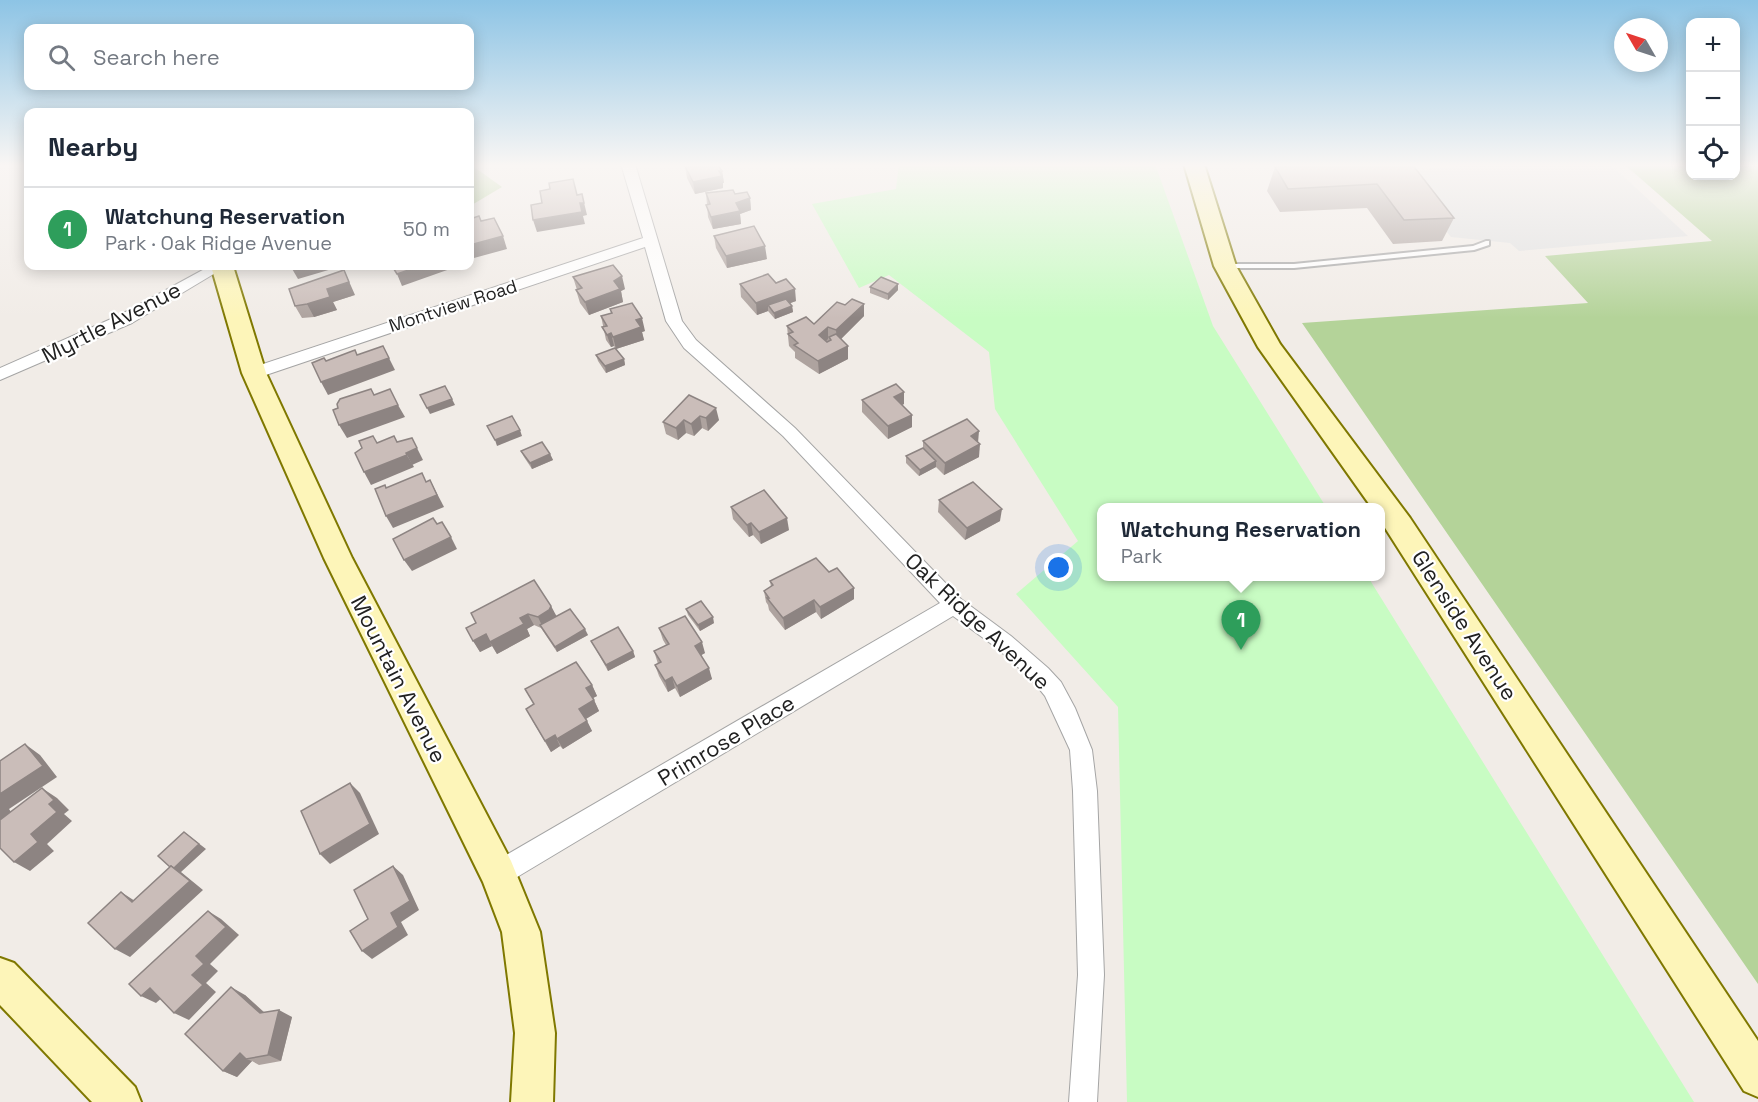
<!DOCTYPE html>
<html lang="en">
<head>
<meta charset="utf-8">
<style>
	:root { --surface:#fff; --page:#f2f2f3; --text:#1f2937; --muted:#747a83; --line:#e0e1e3; --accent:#d10023 }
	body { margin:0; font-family:"Space Grotesk",sans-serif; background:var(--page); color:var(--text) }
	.controls { position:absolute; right:18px; top:18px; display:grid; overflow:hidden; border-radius:12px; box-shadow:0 3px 15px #0003 }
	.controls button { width:54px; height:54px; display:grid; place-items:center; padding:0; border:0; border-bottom:2px solid var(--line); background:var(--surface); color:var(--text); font:30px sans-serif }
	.compass { position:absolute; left:1614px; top:18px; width:54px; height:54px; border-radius:50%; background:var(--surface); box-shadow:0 3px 15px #0003; rotate:309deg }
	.you { position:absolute; left:1059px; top:568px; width:21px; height:21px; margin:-15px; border:4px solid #fff; border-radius:50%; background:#1a73e8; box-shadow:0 0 0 9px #1a73e833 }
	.badge { display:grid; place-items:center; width:39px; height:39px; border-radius:50%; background:var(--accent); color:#fff; font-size:20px; font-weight:700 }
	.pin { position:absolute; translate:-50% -50px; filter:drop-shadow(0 2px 3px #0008) }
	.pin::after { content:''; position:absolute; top:32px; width:21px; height:18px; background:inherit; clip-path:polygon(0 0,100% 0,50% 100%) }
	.popup { position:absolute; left:1097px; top:503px; width:288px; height:78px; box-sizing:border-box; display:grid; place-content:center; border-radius:12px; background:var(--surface); filter:drop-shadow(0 2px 4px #0005); font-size:20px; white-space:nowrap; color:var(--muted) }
	.popup b { font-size:22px; color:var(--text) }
	.popup::after { content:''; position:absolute; left:50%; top:100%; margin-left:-12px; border:12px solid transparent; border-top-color:var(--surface) }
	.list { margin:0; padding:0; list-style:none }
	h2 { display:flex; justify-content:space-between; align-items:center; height:78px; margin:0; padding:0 24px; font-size:26px }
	h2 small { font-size:20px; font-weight:400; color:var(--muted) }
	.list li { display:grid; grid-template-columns:39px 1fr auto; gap:18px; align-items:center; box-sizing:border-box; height:84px; padding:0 24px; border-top:2px solid var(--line) }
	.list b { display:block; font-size:22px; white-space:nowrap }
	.list p { margin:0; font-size:20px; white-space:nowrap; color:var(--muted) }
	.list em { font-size:20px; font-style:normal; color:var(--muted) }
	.icon { flex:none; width:33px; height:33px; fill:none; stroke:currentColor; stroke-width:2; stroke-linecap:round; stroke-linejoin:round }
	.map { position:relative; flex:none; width:1758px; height:1102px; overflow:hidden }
	.search { position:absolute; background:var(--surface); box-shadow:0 3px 15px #0003; left:24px; top:24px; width:450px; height:66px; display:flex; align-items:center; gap:15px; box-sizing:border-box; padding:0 21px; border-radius:12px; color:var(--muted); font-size:22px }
	.panel { position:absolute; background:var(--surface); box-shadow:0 3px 15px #0003; left:24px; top:108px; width:450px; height:162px; border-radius:12px }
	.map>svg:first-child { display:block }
</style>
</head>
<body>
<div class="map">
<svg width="1758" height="1102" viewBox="0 0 1758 1102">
	<rect width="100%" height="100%" fill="#f1ece7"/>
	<g fill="#b4d399">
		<polygon points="470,164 502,187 470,206"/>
		<polygon points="1624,164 1690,164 1690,176 1736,176 1736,164 1758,164 1758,984 1302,323 1588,303 1545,256 1712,241"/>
	</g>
	<polygon fill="#c8fcc3" points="899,164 1155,164 1213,326 1326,507 1102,508 1102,576 1368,577 1694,1102 1127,1102 1118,707 1016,594 1078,541 995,409 989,352 889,275 859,288 812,204 896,189"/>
	<polygon fill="#e1e1e1" points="1485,164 1610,164 1688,236 1519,251 1510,243 1451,237 1407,181 1422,178 1420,170"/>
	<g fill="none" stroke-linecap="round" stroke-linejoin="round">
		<defs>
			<polygon id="lane" points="1486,241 1489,241 1489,245 1474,250 1294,268 1225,268 1221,266 1225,264 1294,264 1473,246"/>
			<g id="street">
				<polygon points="621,164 635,164 682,321 696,340 795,428 961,599 1011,636 1048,668 1061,682 1075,708 1092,750 1097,791 1104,975 1097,1102 1069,1102 1078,975 1073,791 1070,750 1045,696 1032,680 997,648 953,616 507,883 498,886 489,883 486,874 489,865 940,603 783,436 684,348 666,321 645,247 260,377 254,379 246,373 248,369 643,238"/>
				<polygon points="210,266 227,266 132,323 0,380 0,368 120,315"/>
			</g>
			<g id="secondary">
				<polygon points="1184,164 1204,164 1236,266 1280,344 1410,518 1758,1041 1758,1097 1744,1091 1380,520 1380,508 1372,508 1258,347 1214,266"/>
				<polygon points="211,266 233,266 266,373 352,558 511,861 540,932 555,1033 553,1102 511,1102 515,1033 502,932 483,882 324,558 242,373"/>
				<polygon points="0,958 14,963 135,1087 141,1102 92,1102 0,1005"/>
			</g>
		</defs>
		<use href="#lane" stroke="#a5a5a5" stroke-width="4"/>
		<use href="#street" stroke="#a5a5a5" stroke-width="2"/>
		<use href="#secondary" stroke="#7f7800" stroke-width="4"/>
		<use href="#lane" fill="#fff" fill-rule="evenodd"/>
		<use href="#street" fill="#fff" fill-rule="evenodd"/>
		<use href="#secondary" fill="#fdf5b9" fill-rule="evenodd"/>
	</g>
	<g fill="#aea39f">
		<polygon points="1342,164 1454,218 1442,241 1393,244 1367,208 1280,212 1267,191 1275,167"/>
		<polygon points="685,166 720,168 722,171 724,183 723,183 723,188 695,194 687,178"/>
		<polygon points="706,193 735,194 750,198 751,210 740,214 741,224 713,229 708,217"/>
		<polygon points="714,236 767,259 727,268 716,248"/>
		<polygon points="573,277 625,289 621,291 623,302 589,315 580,303 576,290 577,290"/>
		<polygon points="776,283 796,301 790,303 792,306 793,312 775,319 768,311 757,315 741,297 740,284"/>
		<polygon points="870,287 898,290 888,300 870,293"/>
		<polygon points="355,295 333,302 337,310 314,317 302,318 295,306"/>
		<polygon points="864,304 864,316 841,339 848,359 819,374 795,358 795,352 789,346 787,326 814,324 845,305"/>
		<polygon points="610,309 645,331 642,332 644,340 616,349 614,346 611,347 606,340 601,316 611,313"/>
		<polygon points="596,355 624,359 625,365 606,373 598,361"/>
		<polygon points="689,395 719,420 708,431 702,428 694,436 686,433 678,440 666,434 663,422"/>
		<polygon points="862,400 904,404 902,405 912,415 912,427 888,439 862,412"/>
		<polygon points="923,441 978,443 979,457 944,475 936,467 919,476 906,463 906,456 923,448"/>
		<polygon points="521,451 550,454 553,460 532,469 524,457"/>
		<polygon points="939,500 1000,521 965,540 938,512"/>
		<polygon points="731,507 789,530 761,544 753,535 749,537 733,519"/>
		<polygon points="829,572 854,588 854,599 821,619 816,612 785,630 769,610 768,605 766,602 764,591 771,587 770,581"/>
		<polygon points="551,606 556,617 588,635 557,652 541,628 534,625 527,629 530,636 497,654 492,646 480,652 466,628"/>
		<polygon points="686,609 714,623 700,631 688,615"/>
		<polygon points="659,628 705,653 701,655 712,679 680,697 675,688 668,692 659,676 655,665 658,664 654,651 666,645 663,640"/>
		<polygon points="591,641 633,651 635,657 608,671 594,646"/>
		<polygon points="592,685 597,696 593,698 599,711 586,719 592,731 563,749 560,746 551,752 532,720 534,704 525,689"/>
		<polygon points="245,995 264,1012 292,1017 281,1061 259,1065 252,1061 237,1077 223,1071"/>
	</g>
	<g fill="#8d8482">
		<polygon points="716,164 720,164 720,171 722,171 724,183 723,183 723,188 695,194 693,182"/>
		<polygon points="582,194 587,215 583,216 585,224 537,232 533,220"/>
		<polygon points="750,198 751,210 740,214 741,224 713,229 711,217 736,203"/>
		<polygon points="503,236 507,249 474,258 470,245"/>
		<polygon points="765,246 767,259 727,268 726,256"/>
		<polygon points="295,266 342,266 298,279 291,267"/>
		<polygon points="420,266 449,266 450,269 402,286 397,274"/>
		<polygon points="344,270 355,295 333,302 337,310 314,317 307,304 327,289"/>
		<polygon points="622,276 625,289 621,291 623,302 589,315 585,302 614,281"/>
		<polygon points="898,284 898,290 888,300 888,294"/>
		<polygon points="795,289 796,301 772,310 768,305 768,311 757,315 756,303"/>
		<polygon points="864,304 864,316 837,343 836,330"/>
		<polygon points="792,306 793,312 775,319 774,313"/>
		<polygon points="642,318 645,331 642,332 644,340 616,349 613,337 636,320"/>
		<polygon points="828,327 828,339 820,347 819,335"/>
		<polygon points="611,333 614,346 611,347 607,335"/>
		<polygon points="848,346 848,359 819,374 818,361"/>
		<polygon points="389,358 395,370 328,395 321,382"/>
		<polygon points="624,359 625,365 606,373 605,366"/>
		<polygon points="904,392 904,404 893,409 894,397"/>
		<polygon points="452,399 455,405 430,414 427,408"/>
		<polygon points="398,405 405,417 347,438 339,425"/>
		<polygon points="716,408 719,420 708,431 706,418"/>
		<polygon points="912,415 912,427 888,439 888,426"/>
		<polygon points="700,416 702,428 694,436 691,424"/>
		<polygon points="684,420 686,433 678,440 676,428"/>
		<polygon points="520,430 522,436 497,446 495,440"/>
		<polygon points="979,431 978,443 971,436"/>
		<polygon points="980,444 979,457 944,475 945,463"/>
		<polygon points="417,448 423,460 412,465 406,453"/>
		<polygon points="550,454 553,460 532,469 530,463"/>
		<polygon points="407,455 414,467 371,485 364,472"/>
		<polygon points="936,461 936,467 919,476 920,470"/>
		<polygon points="430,480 444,507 393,528 386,516"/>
		<polygon points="1002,509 1000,521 965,540 967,528"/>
		<polygon points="787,518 789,530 761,544 759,532"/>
		<polygon points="751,523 753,535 749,537 747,525"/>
		<polygon points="451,537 457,549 412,571 404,560"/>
		<polygon points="854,588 854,599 821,619 820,607"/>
		<polygon points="814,600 816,612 785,630 783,618"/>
		<polygon points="551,606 557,617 543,628 538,617"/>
		<polygon points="528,614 534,625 527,629 530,636 497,654 490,642 520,618"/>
		<polygon points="713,617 714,623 700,631 698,625"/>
		<polygon points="585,629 588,635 557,652 555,647"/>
		<polygon points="486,634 492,646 480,652 473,641"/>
		<polygon points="702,642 705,653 698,657 695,646"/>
		<polygon points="633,651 635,657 608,671 606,665"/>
		<polygon points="709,668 712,679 680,697 677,686"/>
		<polygon points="672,677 675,688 668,692 665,681"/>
		<polygon points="592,685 597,696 591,699 586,688"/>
		<polygon points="594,700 599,711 584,720 579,709"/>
		<polygon points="587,721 592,731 563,749 557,739"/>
		<polygon points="555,735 560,746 551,752 545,741"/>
		<polygon points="25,744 40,755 57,777 9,809 11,812 0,820 0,794"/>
		<polygon points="350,783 360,793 379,834 330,864 320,854"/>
		<polygon points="42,788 57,798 69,810 64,814 72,821 47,844 54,851 30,871 14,862 49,804"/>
		<polygon points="184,832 206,849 181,872 203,890 130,957 115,949 174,868"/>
		<polygon points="393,866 403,875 419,910 401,922 408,935 372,959 362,951 391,913"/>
		<polygon points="121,892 135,901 132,902"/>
		<polygon points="208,911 221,919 239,935 210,964 218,971 206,983 216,992 189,1020 174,1013 192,975"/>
		<polygon points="231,987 245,995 272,1020 260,1013"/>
		<polygon points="150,988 164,996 156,1003 141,996"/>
		<polygon points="279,1010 292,1017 281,1061 268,1055"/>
		<polygon points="240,1053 246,1059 252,1061 237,1077 223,1071"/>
	</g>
	<g fill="#cabdb9" stroke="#8d8482" stroke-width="1.5">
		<polygon points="689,164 717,164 722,171 719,171 722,176 693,182 685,166 689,165"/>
		<polygon points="1342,164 1412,164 1454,218 1404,220 1377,184 1288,189 1275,167"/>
		<polygon points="573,179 577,195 582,194 584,203 580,203 582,212 533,220 531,205 542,203 540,191 550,189 549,183"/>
		<polygon points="733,190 735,194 747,192 750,198 736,203 740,211 711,217 706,205 710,204 706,193"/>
		<polygon points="479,216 481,221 494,218 503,236 470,245 470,219"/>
		<polygon points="754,226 765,246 726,256 714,236"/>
		<polygon points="613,265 622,276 614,281 620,289 585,302 576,290 582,288 573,277"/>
		<polygon points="392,266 420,266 397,274"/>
		<polygon points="344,270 349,282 327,289 330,297 307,304 295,306 289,289"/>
		<polygon points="768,274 776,283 786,279 795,289 756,303 740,284"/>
		<polygon points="881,277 898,284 888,294 870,287"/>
		<polygon points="786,299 792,306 774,313 768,305"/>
		<polygon points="852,299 864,304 836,330 828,327 819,335 827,342 831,340 829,337 836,334 848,346 818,361 794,345 798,343 788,334 793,332 787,326 806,317 814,324 837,302 845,305"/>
		<polygon points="632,303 642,318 636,320 641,327 613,337 611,333 607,335 602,327 607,326 601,316 612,313 610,309"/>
		<polygon points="383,346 389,358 321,382 312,363 324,358 326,361 355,350 357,355"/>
		<polygon points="615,348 624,359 605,366 596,355"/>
		<polygon points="896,384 904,392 894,397 912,415 888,426 862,400"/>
		<polygon points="445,386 452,399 427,408 420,395"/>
		<polygon points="371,389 374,395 390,389 398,405 339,425 333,410 338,408 337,404 340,399"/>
		<polygon points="689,395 716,408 706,418 700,416 691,424 684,420 676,428 663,422"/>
		<polygon points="512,416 520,430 495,440 487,426"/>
		<polygon points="967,419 979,431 971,436 980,444 945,463 923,441"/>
		<polygon points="373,436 377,443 394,436 397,442 412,438 417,448 406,453 407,455 364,472 355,453 362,448 359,441"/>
		<polygon points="542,442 550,454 530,463 521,451"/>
		<polygon points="923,448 936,461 920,470 906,456"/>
		<polygon points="422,473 426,482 430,480 437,495 386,516 375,489 385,485 386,488"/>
		<polygon points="973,482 1002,509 967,528 939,500"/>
		<polygon points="764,490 787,518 759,532 751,523 747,525 731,507"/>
		<polygon points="433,518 437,524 442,522 451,537 404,560 393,539"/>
		<polygon points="816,558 829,572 837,568 854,588 820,607 814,600 783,618 767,598 769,598 764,591 773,585 770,581"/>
		<polygon points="534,580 551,606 549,610 538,617 528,614 520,618 524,624 490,642 486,634 473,641 466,628 476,623 471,613"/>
		<polygon points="701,601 713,617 698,625 686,609"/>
		<polygon points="570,609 585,629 555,647 540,625"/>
		<polygon points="685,616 702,642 695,646 709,668 677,686 672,677 665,681 655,665 661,662 654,651 669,644 659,628"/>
		<polygon points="618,627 633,651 606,665 591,641"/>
		<polygon points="576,662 592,685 586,688 594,700 579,709 587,721 557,739 555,735 545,741 526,709 534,704 525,689"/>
		<polygon points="25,744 43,766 0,794 0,761"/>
		<polygon points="350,783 370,824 320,854 301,811"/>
		<polygon points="42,788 54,800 49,804 57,812 31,834 38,842 14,862 0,848 0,820"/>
		<polygon points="184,832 199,844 174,868 171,866 170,867 158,856"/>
		<polygon points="171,866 190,881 115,949 88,923 121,892 132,902"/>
		<polygon points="393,866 410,901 391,913 398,927 362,951 350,931 368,919 354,890"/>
		<polygon points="208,911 226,927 196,956 204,964 192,975 203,985 174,1013 150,988 141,996 129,984"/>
		<polygon points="231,987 260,1013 279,1010 268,1055 246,1059 240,1053 223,1071 185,1034"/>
	</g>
	<linearGradient id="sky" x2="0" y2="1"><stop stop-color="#8dc4e5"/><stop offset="0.52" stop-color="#f9f6f4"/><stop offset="1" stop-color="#f9f6f4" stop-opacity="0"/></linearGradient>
	<rect width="1758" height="318" fill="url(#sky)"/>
	<g text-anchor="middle" stroke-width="4.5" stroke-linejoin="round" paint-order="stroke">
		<g font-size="18" fill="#212121" stroke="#fff">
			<text transform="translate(453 306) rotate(-18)" y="6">Montview Road</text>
		</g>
		<g font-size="22" fill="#212121" stroke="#fff">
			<text transform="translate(111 322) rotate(-27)" y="8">Myrtle Avenue</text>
			<text transform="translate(978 621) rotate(43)" y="8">Oak Ridge Avenue</text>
			<text transform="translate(1465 625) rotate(57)" y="8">Glenside Avenue</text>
			<text transform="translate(399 679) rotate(63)" y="8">Mountain Avenue</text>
			<text transform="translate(726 740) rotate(-31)" y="8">Primrose Place</text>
		</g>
	</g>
</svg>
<div class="controls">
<button>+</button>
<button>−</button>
<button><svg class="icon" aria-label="locate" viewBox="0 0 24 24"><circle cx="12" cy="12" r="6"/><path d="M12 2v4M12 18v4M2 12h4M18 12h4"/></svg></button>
</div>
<svg class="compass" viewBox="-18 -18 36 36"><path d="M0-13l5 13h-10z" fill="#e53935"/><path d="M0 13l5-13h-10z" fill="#747a83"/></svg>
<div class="you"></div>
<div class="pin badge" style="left:1241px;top:650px;background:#2e9e5b">1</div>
<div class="popup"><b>Watchung Reservation</b>Park</div>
<div class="search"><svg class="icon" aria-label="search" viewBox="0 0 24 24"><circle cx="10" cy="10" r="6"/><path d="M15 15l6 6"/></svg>Search here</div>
<section class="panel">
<h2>Nearby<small></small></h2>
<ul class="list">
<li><span class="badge" style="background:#2e9e5b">1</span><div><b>Watchung Reservation</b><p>Park · Oak Ridge Avenue</p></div><em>50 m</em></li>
</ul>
</section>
</div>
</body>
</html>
